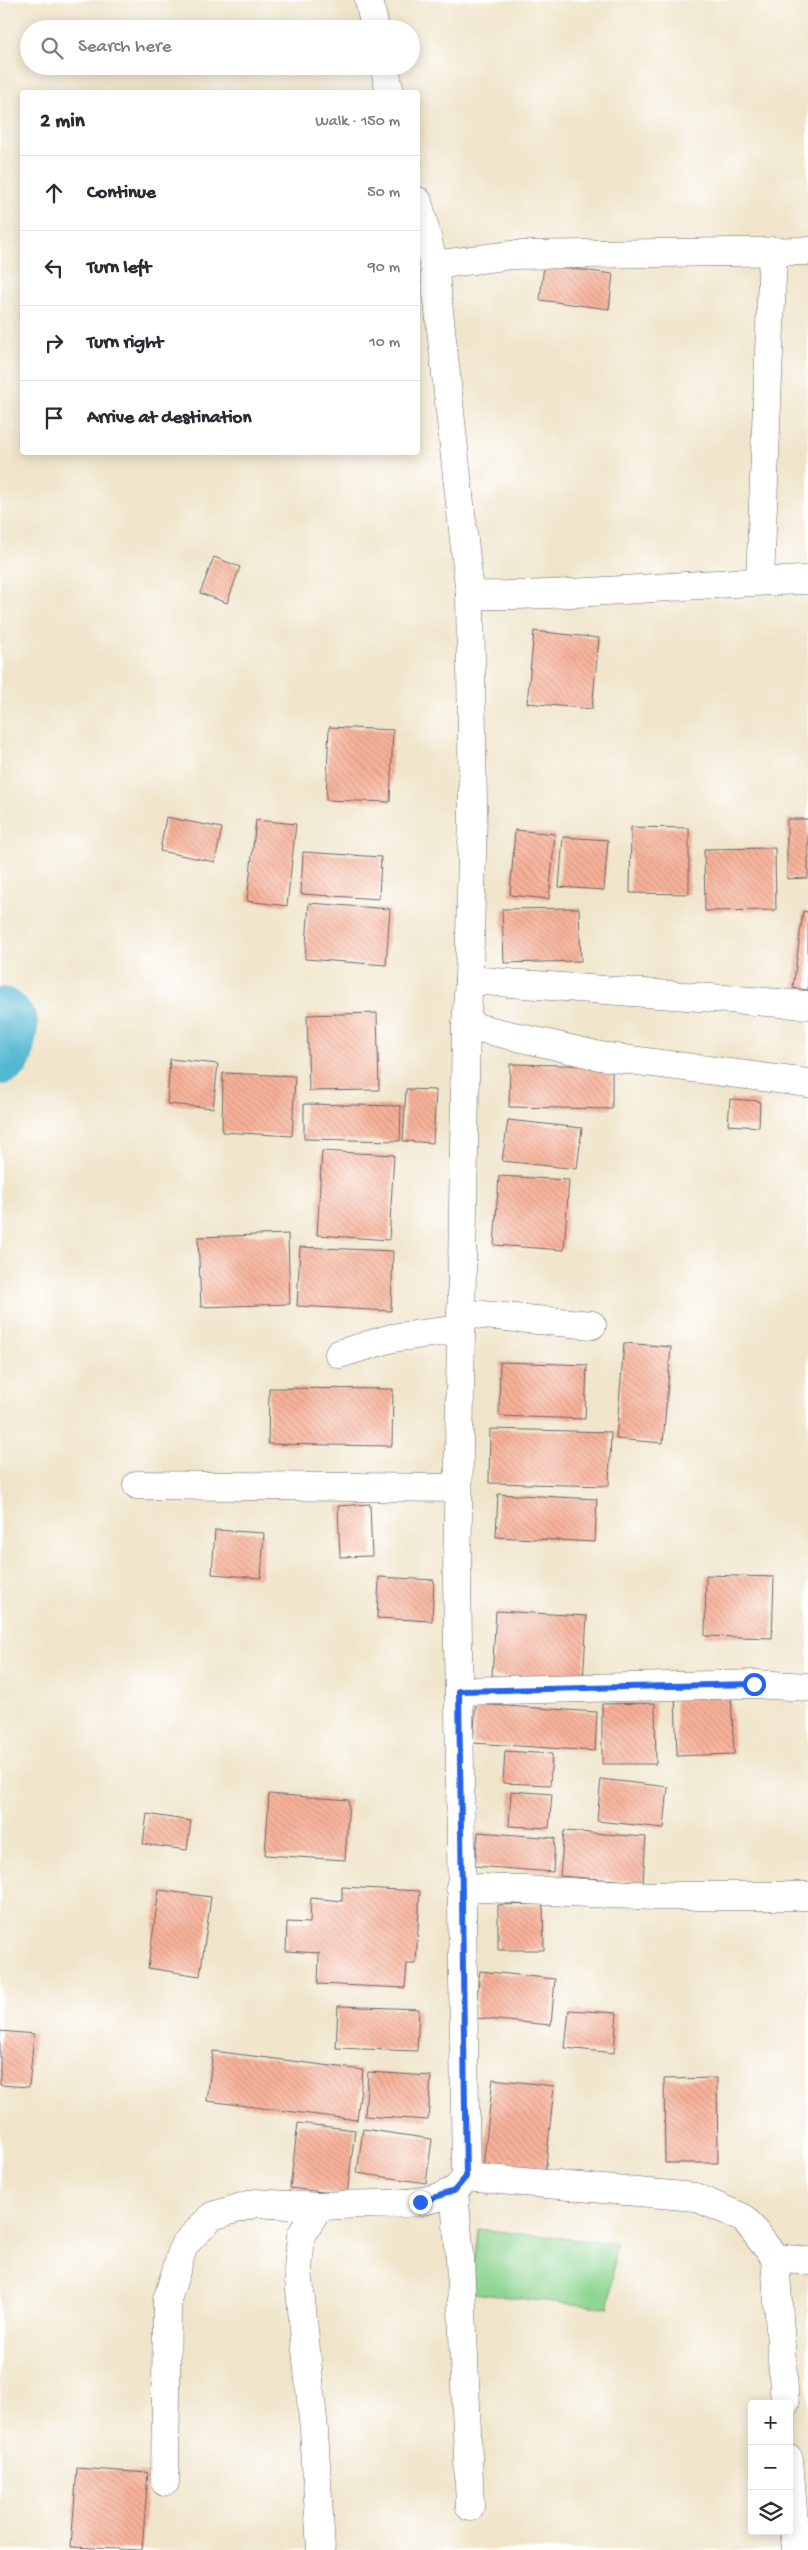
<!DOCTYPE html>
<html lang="en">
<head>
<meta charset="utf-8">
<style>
	:root { --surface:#fff; --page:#f2f2f3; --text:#2b2b33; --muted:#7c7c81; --line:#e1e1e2 }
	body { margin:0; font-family:"Gochi Hand",sans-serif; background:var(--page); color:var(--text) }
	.controls { position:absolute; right:15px; bottom:15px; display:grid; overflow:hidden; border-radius:5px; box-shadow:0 2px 12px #0003 }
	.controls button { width:45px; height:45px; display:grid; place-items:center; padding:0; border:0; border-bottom:1px solid var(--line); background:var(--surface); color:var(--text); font:25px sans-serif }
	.stop { position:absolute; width:15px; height:15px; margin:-11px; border:4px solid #2563eb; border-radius:50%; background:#fff }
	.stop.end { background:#2563eb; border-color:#fff; box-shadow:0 1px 5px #0008 }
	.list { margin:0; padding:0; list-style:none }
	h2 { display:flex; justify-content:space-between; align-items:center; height:65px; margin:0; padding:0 20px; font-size:21px }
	h2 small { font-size:16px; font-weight:400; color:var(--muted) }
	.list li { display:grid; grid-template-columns:32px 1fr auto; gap:15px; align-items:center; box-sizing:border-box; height:75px; padding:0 20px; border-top:1px solid var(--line) }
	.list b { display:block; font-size:19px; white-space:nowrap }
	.list em { font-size:16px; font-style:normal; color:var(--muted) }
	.icon { flex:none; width:28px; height:28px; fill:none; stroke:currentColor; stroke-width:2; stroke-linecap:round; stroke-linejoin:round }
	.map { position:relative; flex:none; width:808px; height:2550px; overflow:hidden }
	.search { position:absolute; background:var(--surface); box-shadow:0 2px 12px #0003; left:20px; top:20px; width:400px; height:55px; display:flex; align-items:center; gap:12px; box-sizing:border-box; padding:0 18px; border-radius:28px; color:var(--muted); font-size:19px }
	.panel { position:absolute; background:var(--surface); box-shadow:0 2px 12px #0003; left:20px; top:90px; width:400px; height:365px; border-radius:5px }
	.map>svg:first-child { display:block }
</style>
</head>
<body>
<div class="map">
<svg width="808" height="2550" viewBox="0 0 808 2550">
	<defs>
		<pattern id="building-back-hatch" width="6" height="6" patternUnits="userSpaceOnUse" patternTransform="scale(1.25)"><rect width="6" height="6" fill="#f7b198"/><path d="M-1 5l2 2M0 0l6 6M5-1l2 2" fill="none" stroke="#d39884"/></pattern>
	</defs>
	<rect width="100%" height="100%" fill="#fff"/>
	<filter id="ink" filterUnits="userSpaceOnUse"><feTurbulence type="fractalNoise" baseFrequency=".02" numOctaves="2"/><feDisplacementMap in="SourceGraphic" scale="10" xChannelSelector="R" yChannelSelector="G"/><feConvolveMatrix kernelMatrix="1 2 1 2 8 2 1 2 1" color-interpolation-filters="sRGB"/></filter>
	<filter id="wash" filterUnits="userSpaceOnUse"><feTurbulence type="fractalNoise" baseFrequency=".0096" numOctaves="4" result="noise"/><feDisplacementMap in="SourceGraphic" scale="20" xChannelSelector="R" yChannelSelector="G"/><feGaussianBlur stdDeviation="1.12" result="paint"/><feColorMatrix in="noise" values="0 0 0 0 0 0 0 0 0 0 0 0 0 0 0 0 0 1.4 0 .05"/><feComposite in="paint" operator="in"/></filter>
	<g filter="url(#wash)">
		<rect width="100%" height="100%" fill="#f0e5ca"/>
		<polygon fill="#8dd590" stroke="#587c66" points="478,2229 616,2244 609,2308 471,2293"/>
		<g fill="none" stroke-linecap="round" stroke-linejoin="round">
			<polyline stroke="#52b7d1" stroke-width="66" points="0,1020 5,1026 0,1052"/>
		</g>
		<g id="blocks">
			<g fill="url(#building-back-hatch)">
				<polygon points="544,265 613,274 609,309 540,300"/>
				<polygon points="214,557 240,567 227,603 200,593"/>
				<polygon points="534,631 599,638 592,709 527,703"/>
				<polygon points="329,727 393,730 390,802 326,800"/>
				<polygon points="166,817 222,828 215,862 160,851"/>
				<polygon points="787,819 808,819 808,878 787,879"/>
				<polygon points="256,820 296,824 287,906 247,901"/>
				<polygon points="631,827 689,828 689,894 630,893"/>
				<polygon points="515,830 555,834 549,899 510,895"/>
				<polygon points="563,837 608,840 604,890 559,887"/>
				<polygon points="775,848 776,910 705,911 704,849"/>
				<polygon points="303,852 381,857 379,899 301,894"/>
				<polygon points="309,903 390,909 386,965 305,959"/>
				<polygon points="579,908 581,961 504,963 502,909"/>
				<polygon points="803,911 808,912 808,990 793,988"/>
				<polygon points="377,1013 379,1090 309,1091 307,1015"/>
				<polygon points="170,1059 218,1064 213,1108 167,1104"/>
				<polygon points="510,1064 612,1066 612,1109 509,1107"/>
				<polygon points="223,1073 295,1076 292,1136 222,1132"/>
				<polygon points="406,1089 436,1090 433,1143 403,1141"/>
				<polygon points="730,1099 760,1101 759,1127 728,1125"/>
				<polygon points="304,1104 401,1106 400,1141 304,1139"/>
				<polygon points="508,1120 582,1128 577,1169 502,1161"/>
				<polygon points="322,1151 394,1155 389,1240 317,1235"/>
				<polygon points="499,1176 569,1180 564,1250 494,1245"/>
				<polygon points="288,1234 290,1304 201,1307 198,1237"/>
				<polygon points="300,1247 393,1251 391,1311 297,1306"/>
				<polygon points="624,1343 671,1347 663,1443 616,1439"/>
				<polygon points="500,1362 587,1365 585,1419 499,1416"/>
				<polygon points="269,1388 393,1389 392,1446 268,1444"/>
				<polygon points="490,1429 611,1432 609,1486 489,1483"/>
				<polygon points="498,1494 597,1499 595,1542 496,1537"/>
				<polygon points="370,1504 372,1556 340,1557 338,1506"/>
				<polygon points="215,1530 264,1533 261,1578 212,1574"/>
				<polygon points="706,1575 774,1577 772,1638 705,1636"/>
				<polygon points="379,1577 434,1580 432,1621 377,1618"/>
				<polygon points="496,1611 587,1616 583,1681 492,1676"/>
				<polygon points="731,1694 734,1754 677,1756 675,1696"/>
				<polygon points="655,1703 656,1764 602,1764 602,1704"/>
				<polygon points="476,1704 597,1712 595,1751 473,1743"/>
				<polygon points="505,1751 552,1754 550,1785 503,1783"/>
				<polygon points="601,1779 668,1787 664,1828 597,1821"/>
				<polygon points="511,1791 552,1794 549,1828 509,1826"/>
				<polygon points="269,1794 349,1800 345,1860 265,1855"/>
				<polygon points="147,1814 191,1821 187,1850 143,1844"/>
				<polygon points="564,1831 646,1837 643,1882 560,1876"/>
				<polygon points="478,1832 555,1838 553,1872 475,1866"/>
				<polygon points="342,1887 420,1891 416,1964 407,1964 405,1988 318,1984 319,1953 286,1951 287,1922 310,1923 311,1898 342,1901"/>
				<polygon points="159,1890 211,1897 200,1976 148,1968"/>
				<polygon points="543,1904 544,1950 498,1950 498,1905"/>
				<polygon points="480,1971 555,1979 551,2025 475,2018"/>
				<polygon points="338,2006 419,2009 417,2051 336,2048"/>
				<polygon points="569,2010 617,2013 614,2053 565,2048"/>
				<polygon points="0,2031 34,2034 29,2087 0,2085"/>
				<polygon points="213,2051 363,2070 357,2120 207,2101"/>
				<polygon points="368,2072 431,2076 428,2120 365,2116"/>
				<polygon points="717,2078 718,2163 665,2163 664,2079"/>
				<polygon points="493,2079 554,2086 545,2175 483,2167"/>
				<polygon points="298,2123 355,2130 347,2195 290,2188"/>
				<polygon points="363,2129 432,2139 426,2183 357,2173"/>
				<polygon points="77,2468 148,2473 142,2550 71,2547"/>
			</g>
		</g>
	</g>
	<g filter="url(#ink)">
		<use href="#blocks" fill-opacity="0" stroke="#6a666d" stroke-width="1"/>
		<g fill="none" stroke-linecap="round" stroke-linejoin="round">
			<defs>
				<g id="minor">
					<polyline points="369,0 375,29"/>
					<polyline points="384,66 390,92"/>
					<polyline points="434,265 511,255 808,251"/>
					<polyline points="760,581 773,251"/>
					<path d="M470 595C583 597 695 582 808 580"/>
					<polyline points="469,980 808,1005"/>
					<polyline points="466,1025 600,1056 808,1083"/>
					<polyline points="461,1313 592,1325"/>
					<polyline points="339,1354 392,1338 461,1329"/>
					<polyline points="137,1485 458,1488"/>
					<polyline points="459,1691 754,1684 808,1687"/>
					<polyline points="460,1887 655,1896 808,1896"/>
					<polyline points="466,2177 695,2197 744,2218 775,2258 785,2404"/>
					<polyline points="454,2191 460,2258 470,2507"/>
					<polyline points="775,2258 808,2261"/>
					<polyline points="789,2459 796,2550"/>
					<polyline points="165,2482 167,2300 184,2245 212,2216 256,2203 319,2207"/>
					<path d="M321 2550 314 2430 298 2270 301 2235 319 2207C361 2200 416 2211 453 2191 458 2189 462 2182 466 2177L457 1576 466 1025 469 980 473 809 470 595 434 265 418 201"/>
				</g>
			</defs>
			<use href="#minor" stroke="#6a666d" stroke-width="29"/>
			<use href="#minor" stroke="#fff" stroke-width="28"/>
		</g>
	</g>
	<g fill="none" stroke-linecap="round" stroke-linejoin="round" filter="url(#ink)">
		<polyline stroke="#2563eb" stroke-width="6" points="420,2202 454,2191 466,2177 459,1691 754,1684"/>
	</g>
</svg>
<div class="controls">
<button>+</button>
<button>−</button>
<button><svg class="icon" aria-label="layers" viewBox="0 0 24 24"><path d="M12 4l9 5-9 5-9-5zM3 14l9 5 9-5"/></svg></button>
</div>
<div class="stop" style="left:754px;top:1684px"></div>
<div class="stop end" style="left:420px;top:2202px"></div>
<div class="search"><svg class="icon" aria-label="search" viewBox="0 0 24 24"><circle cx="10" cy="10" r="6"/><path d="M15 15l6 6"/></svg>Search here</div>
<section class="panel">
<h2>2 min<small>Walk · 150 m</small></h2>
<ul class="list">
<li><svg class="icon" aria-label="ahead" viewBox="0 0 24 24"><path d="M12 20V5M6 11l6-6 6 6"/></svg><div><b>Continue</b></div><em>50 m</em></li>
<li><svg class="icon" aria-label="left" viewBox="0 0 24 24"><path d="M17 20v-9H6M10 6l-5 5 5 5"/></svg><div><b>Turn left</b></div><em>90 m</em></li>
<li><svg class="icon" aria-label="right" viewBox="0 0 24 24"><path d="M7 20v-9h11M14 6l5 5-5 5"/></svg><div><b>Turn right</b></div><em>10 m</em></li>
<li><svg class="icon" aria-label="arrive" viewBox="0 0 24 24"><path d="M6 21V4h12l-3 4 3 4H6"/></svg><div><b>Arrive at destination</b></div></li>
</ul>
</section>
</div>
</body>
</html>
